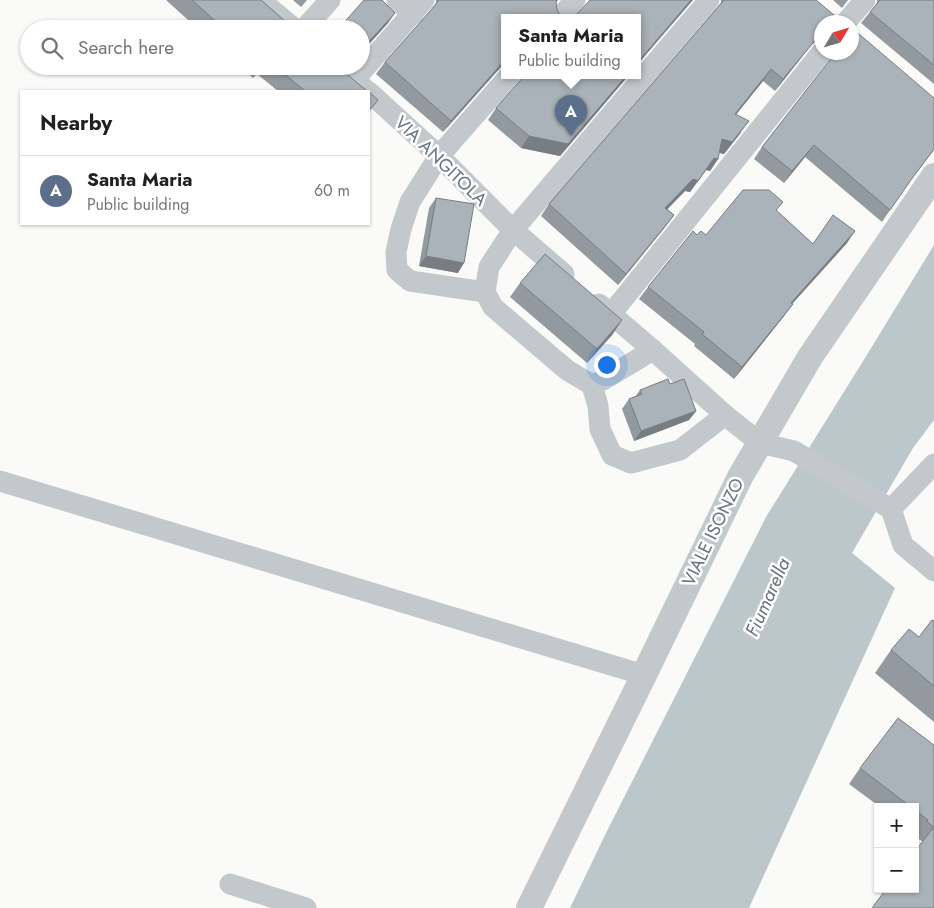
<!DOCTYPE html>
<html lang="en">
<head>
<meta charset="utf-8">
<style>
	:root { --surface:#fff; --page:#f2f2f2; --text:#202124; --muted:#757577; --line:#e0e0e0; --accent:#0b8043 }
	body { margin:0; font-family:Jost,sans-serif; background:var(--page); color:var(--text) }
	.controls { position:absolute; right:15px; bottom:15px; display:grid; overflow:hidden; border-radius:0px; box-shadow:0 1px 4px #0004 }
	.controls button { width:45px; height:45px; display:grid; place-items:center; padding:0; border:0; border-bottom:1px solid var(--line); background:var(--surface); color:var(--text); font:25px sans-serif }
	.compass { position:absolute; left:814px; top:15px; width:45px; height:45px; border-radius:50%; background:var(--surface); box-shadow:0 1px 4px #0004; rotate:52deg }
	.you { position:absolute; left:606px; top:364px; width:18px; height:18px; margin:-12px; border:4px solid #fff; border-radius:50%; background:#1a73e8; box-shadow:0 0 0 8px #1a73e833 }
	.badge { display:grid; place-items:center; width:32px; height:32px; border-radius:50%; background:var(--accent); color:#fff; font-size:16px; font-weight:700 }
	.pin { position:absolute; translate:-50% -41px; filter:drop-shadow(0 1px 2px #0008) }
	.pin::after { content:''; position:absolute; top:26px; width:18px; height:15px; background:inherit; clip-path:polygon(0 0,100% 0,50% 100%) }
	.popup { position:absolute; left:501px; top:14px; width:140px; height:65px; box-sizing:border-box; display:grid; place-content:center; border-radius:0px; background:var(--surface); filter:drop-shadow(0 1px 4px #0005); font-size:16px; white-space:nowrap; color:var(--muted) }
	.popup b { font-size:19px; color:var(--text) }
	.popup::after { content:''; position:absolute; left:50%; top:100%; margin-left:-10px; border:10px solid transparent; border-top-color:var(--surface) }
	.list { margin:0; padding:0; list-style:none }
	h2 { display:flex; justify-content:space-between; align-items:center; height:65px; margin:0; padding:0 20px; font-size:21px }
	h2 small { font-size:16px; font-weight:400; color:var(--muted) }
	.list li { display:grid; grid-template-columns:32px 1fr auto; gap:15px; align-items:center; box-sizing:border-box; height:70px; padding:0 20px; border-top:1px solid var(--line) }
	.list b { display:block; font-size:19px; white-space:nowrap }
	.list p { margin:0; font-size:16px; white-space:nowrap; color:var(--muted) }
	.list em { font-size:16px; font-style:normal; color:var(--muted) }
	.icon { flex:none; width:28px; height:28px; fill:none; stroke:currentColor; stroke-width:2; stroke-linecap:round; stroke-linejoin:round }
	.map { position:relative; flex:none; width:934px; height:908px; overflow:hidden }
	.search { position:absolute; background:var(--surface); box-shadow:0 1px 4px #0004; left:20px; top:20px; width:350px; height:55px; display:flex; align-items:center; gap:12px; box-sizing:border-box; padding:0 18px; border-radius:28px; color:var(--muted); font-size:19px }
	.panel { position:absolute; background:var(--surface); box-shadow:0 1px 4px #0004; left:20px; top:90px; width:350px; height:135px; border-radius:0px }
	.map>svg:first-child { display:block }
</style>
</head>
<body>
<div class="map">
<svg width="934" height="908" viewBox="0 0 934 908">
	<rect width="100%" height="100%" fill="#fafaf8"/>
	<polygon fill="#bbc7cb" points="934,245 934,420 913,448 852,553 895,588 749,908 570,908 606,833 766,517 865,358"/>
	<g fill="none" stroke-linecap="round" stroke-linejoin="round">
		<g stroke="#c3c8cc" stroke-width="21">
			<polyline points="260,0 295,29"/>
			<polyline points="397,0 413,14"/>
			<polyline points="560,17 575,0"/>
			<polyline points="846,22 865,0"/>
			<polyline points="304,29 330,0"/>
			<polyline points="339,66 365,89"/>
			<polyline points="355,79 424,0"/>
			<polyline points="369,92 439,156 513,230 564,274"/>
			<polyline points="485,292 410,281 397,270 396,252 401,229 410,202 439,156 510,75"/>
			<polyline points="599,304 653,350 725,415 760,443 794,451 891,509 903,545 934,571"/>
			<polyline points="611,314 822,52"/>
			<polyline points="653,350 603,380 592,385 567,370 493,307 485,292 489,267 513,230 709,0"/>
			<polyline points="592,385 598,406 600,429 612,455 631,463 680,450 725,415"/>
			<polyline points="0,481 644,675"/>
			<polyline points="891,509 934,464"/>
			<polyline points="230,884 306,908"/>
		</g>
		<polyline stroke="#c3c8cc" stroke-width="26" points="529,908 644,675 740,477 810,357 934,176"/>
	</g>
	<g fill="#929a9f">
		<polygon points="166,0 261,0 294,29 198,29"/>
		<polygon points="293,0 307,0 301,7"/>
		<polygon points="436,0 558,0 443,132 376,74 385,62 431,10 436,3"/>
		<polygon points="721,0 816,0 822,22 822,40 817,41 812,44 775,91 763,81 736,114 741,133 724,154 719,153 718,159 710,171 706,170 690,192 685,191 667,209 674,215 665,227 618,285 541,216 549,204 721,3"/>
		<polygon points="833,0 848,0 842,8"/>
		<polygon points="877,0 934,0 934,84 861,23 870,12 877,3"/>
		<polygon points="388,23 361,53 361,29 339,29 341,26"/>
		<polygon points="834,52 852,52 934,150 907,185 882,222 805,157 784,183 754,159 762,147 833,57"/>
		<polygon points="240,66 337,66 367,91 278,91 257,74 253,78"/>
		<polygon points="522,75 629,75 560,156 521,148 488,120 496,108 522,78"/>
		<polygon points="436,198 458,273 419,266 429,208"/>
		<polygon points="776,211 813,244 847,243 792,304 793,304 784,316 734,379 694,346 695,344 639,299 648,287 697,235 706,235"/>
		<polygon points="520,283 622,320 612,335 587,363 510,297"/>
		<polygon points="670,384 696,411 689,420 634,441 622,409 629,399 635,397 640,390"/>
		<polygon points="934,621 934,722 875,673 891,650 919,637"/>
		<polygon points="934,745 934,908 923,842 916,837 917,835 915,834 915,807 880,807 849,784 860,768"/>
	</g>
	<g fill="#777d82">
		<polygon points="691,0 693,0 637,65 637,63"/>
		<polygon points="395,13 388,23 361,53 364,47"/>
		<polygon points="822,32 822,40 817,41 812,44 775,91 783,79"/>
		<polygon points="505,60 505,64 501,67 443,132 451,121"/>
		<polygon points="771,69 763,81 727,126 735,114"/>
		<polygon points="627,75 629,75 560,156 521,148 529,136"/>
		<polygon points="749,121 724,154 714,151 722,139"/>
		<polygon points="814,145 805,157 784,183 792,171"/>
		<polygon points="714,158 718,159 710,171 706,170 690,192 685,191 657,220 665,208 693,179"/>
		<polygon points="674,215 665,227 618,285 626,274"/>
		<polygon points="855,231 847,243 782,315 791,303"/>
		<polygon points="426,256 464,263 458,273 419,266"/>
		<polygon points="793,304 784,316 734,379 742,367"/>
		<polygon points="622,320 612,335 587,363 597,349"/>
		<polygon points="696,411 689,420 634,441 641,431"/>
	</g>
	<g fill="#aab3b9" stroke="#777d82">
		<polygon points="192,0 261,0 294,29 224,29"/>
		<polygon points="364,0 382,0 395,13 364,47 361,44 361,29 343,29 341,26"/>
		<polygon points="439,0 557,0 556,2 557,10 560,15 565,17 505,17 505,60 451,121 385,62 431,10"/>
		<polygon points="590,0 691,0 637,63 637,17 567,17 572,17 578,13"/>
		<polygon points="724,0 816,0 840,20 848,22 822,22 822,32 783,79 771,69 735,114 749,121 732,142 722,139 718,159 714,158 698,181 693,179 665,208 674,215 626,274 549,204"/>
		<polygon points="880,0 934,0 934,65 870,12"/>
		<polygon points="852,28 934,98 934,149 913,177 890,210 814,145 792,171 762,147 836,52 852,52"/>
		<polygon points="275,66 337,66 367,91 305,91"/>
		<polygon points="525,75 627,75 568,144 529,136 496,108"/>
		<polygon points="369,92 378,100 369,111"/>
		<polygon points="743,190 769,190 783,202 776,210 813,244 833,215 855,231 791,303 793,304 742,367 702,334 704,332 648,287 693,231 697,235 701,231 706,235"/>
		<polygon points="436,198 474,204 464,263 426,256"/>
		<polygon points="545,254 622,320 597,349 520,283"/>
		<polygon points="668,379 670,384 684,379 696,411 641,431 629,399 642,394 640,390"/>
		<polygon points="932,620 934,621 934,686 891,650 909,629 919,637"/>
		<polygon points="898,718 934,745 934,827 926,821 928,820 915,810 915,807 911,807 860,768"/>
		<polygon points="934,827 934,908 872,908 886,889 915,889 915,851"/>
	</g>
	<g text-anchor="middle" stroke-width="5" stroke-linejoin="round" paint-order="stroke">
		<g font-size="18" fill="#657683" stroke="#fff">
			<text transform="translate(441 161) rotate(44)" y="6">VIA ANGITOLA</text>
			<text transform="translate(713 532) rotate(-64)" y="6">VIALE ISONZO</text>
		</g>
		<g font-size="19" font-style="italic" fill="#60757c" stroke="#fff">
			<text transform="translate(767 597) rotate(-66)" y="7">Fiumarella</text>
		</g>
	</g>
</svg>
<div class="controls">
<button>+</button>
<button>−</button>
</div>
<svg class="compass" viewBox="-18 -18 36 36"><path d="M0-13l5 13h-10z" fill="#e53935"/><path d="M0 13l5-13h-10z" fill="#757577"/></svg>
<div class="you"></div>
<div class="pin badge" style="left:571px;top:136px;background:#5c6f8a">A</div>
<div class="popup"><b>Santa Maria</b>Public building</div>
<div class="search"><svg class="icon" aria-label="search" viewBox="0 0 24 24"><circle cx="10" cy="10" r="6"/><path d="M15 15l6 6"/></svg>Search here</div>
<section class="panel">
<h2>Nearby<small></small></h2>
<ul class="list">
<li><span class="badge" style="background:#5c6f8a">A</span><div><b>Santa Maria</b><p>Public building</p></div><em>60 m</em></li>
</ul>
</section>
</div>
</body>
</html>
